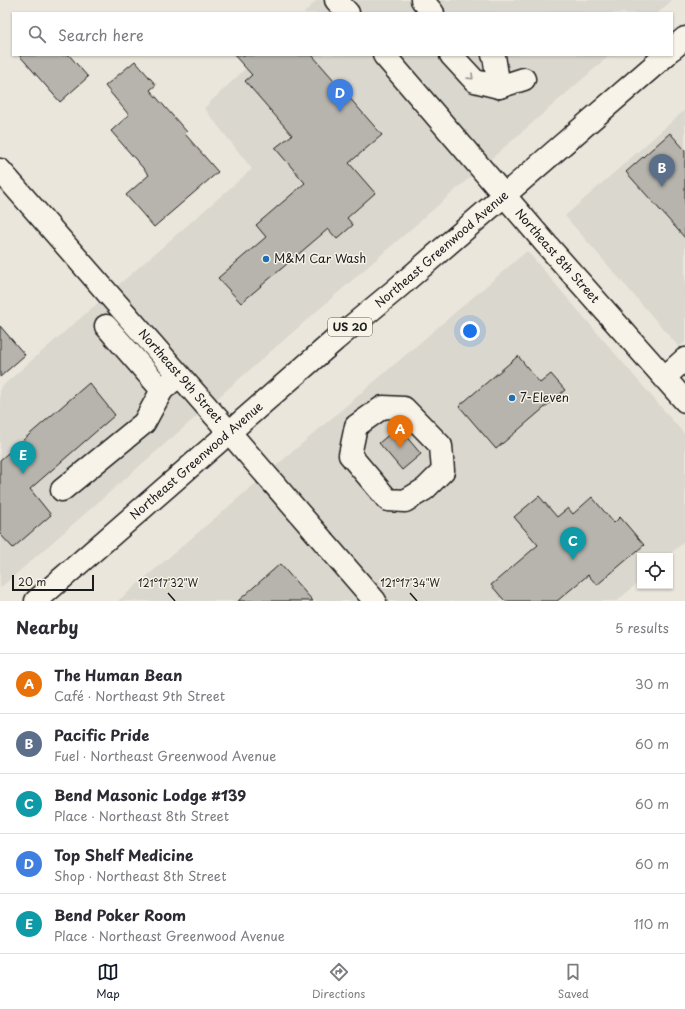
<!DOCTYPE html>
<html lang="en">
<head>
<meta charset="utf-8">
<style>
	:root { --surface:#fff; --page:#f7f7f7; --text:#2b2b33; --muted:#7c7c81; --line:#e1e1e2; --accent:#111827 }
	body { margin:0; font-family:"Playpen Sans",sans-serif; background:var(--page); color:var(--text) }
	.controls { position:absolute; right:12px; bottom:12px; display:grid; overflow:hidden; border-radius:0px; box-shadow:0 1px 3px #0004 }
	.controls button { width:36px; height:36px; display:grid; place-items:center; padding:0; border:0; border-bottom:1px solid var(--line); background:var(--surface); color:var(--text); font:20px sans-serif }
	.scale { position:absolute; left:12px; bottom:10px; width:82px; box-sizing:border-box; padding-left:4px; border:2px solid #1c1c1c; border-top:0; font-size:11px; line-height:14px; white-space:nowrap; color:#1c1c1c; -webkit-text-stroke:3px #f7f3e8; paint-order:stroke }
	.you { position:absolute; left:470px; top:331px; width:14px; height:14px; margin:-10px; border:3px solid #fff; border-radius:50%; background:#1a73e8; box-shadow:0 0 0 6px #1a73e833 }
	.badge { display:grid; place-items:center; width:26px; height:26px; border-radius:50%; background:var(--accent); color:#fff; font-size:13px; font-weight:700 }
	.pin { position:absolute; translate:-50% -33px; filter:drop-shadow(0 1px 2px #0008) }
	.pin::after { content:''; position:absolute; top:21px; width:14px; height:12px; background:inherit; clip-path:polygon(0 0,100% 0,50% 100%) }
	.list { margin:0; padding:0; list-style:none }
	h2 { display:flex; justify-content:space-between; align-items:center; height:52px; margin:0; padding:0 16px; font-size:17px }
	h2 small { font-size:13px; font-weight:400; color:var(--muted) }
	.list li { display:grid; grid-template-columns:26px 1fr auto; gap:12px; align-items:center; box-sizing:border-box; height:60px; padding:0 16px; border-top:1px solid var(--line) }
	.list b { display:block; font-size:15px; white-space:nowrap }
	.list p { margin:0; font-size:13px; white-space:nowrap; color:var(--muted) }
	.list em { font-size:13px; font-style:normal; color:var(--muted) }
	.icon { flex:none; width:22px; height:22px; fill:none; stroke:currentColor; stroke-width:2; stroke-linecap:round; stroke-linejoin:round }
	.map { position:relative; flex:none; width:685px; height:601px; overflow:hidden }
	.search { position:absolute; background:var(--surface); box-shadow:0 1px 3px #0004; left:12px; right:12px; top:12px; height:44px; display:flex; align-items:center; gap:10px; box-sizing:border-box; padding:0 14px; border-radius:0px; color:var(--muted); font-size:15px }
	.sheet { height:352px; background:var(--surface) }
	nav { display:flex; justify-content:space-around; align-items:center; box-sizing:border-box; height:56px; border-top:1px solid var(--line); background:var(--surface); font-size:11px; color:var(--muted) }
	nav a { display:grid; justify-items:center; gap:2px }
	nav .on { color:var(--accent) }
	.map>svg:first-child { display:block }
</style>
</head>
<body>
<div class="map">
<svg width="685" height="601" viewBox="0 0 685 601">
	<rect width="100%" height="100%" fill="#eae6dc"/>
	<filter id="ink" filterUnits="userSpaceOnUse"><feTurbulence type="fractalNoise" baseFrequency=".025" numOctaves="2"/><feDisplacementMap in="SourceGraphic" scale="8" xChannelSelector="R" yChannelSelector="G"/><feConvolveMatrix kernelMatrix="1 2 1 2 8 2 1 2 1" color-interpolation-filters="sRGB"/></filter>
	<g filter="url(#ink)">
		<g fill="#dad7ce">
			<polygon points="317,0 672,0 658,13 304,13"/>
			<polygon points="260,55 610,55 0,588 0,388 252,169 204,108"/>
			<polygon points="685,110 685,342 679,347 565,216"/>
			<polygon points="527,251 685,435 685,541 668,556 640,556 640,581 617,601 118,601"/>
		</g>
		<g fill="#b6b4ac" stroke="#1c1c1c">
			<polygon points="19,55 69,55 88,77 60,102"/>
			<polygon points="234,55 312,55 382,135 349,163 375,193 347,218 353,225 337,239 328,229 241,303 218,278 266,237 256,225 305,183 275,148 292,135 245,81 252,75"/>
			<polygon points="135,61 156,85 150,90 187,132 185,134 218,172 154,227 126,195 149,175 111,131 129,115 105,86"/>
			<polygon points="670,133 685,150 685,238 626,172"/>
			<polygon points="0,326 25,355 0,377"/>
			<polygon points="518,356 540,383 551,374 565,390 496,449 459,406"/>
			<polygon points="89,383 115,415 30,489 51,515 13,548 0,534 0,460"/>
			<polygon points="398,427 421,454 402,470 379,443"/>
			<polygon points="539,496 557,517 568,508 573,514 592,497 614,523 620,517 644,545 597,585 588,575 557,601 505,601 491,585 538,545 514,517"/>
			<polygon points="280,564 313,601 238,601"/>
		</g>
		<g fill="none" stroke-linecap="round" stroke-linejoin="round">
			<defs>
				<g id="minor">
					<polyline points="336,0 348,13"/>
					<polyline points="422,0 433,13"/>
					<polyline points="384,55 504,195"/>
					<polyline points="451,55 475,81 499,87 524,79"/>
					<polyline points="493,55 494,56 499,87"/>
					<path id="s1" d="M0 170 124 312 230 433 375 601"/>
					<polyline points="106,326 162,390"/>
					<polyline points="665,377 685,359"/>
					<polygon points="383,407 404,408 441,446 443,471 425,489 405,501 388,500 350,455 356,426"/>
					<polyline points="62,490 144,423 162,390 179,375"/>
				</g>
				<g id="major">
					<polyline points="672,49 685,38"/>
					<path id="s2" d="M504 195 546 244 685 401"/>
					<path id="s3" d="M36 601 335 340 394 291 666 55"/>
				</g>
			</defs>
			<use href="#minor" stroke="#1c1c1c" stroke-width="25"/>
			<use href="#major" stroke="#1c1c1c" stroke-width="25"/>
			<use href="#minor" stroke="#f7f3e8" stroke-width="22"/>
			<use href="#major" stroke="#f7f3e8" stroke-width="22"/>
		</g>
		<defs><path id="oneway-chevron" d="M-2-3.5L2.5 0L-2 3.5" fill="none" stroke-width="1.6" stroke-linecap="round" stroke-linejoin="round"/></defs>
		<use stroke="#94928c" href="#oneway-chevron" transform="translate(471 77) rotate(44)"/>
	</g>
	<path fill="none" stroke="#1c1c1c" stroke-width="1.5" d="M168 593 175 601M410 593 417 601"/>
	<g fill="#1f6fb2" stroke="#f7f3e8" stroke-width="1.5">
		<circle cx="266" cy="259" r="4"/>
		<circle cx="512" cy="398" r="4"/>
	</g>
	<g text-anchor="middle" stroke-width="3" stroke-linejoin="round" paint-order="stroke">
		<rect fill="#f7f3e8" stroke="#5e5c59" stroke-width="1" x="328" y="318" width="44" height="18" rx="3"/>
		<g font-size="11" font-weight="bold" fill="#1c1c1c">
			<text x="350" y="331">US 20</text>
		</g>
		<g font-size="12" fill="#1c1c1c" stroke="#f7f3e8">
			<text dy="4" stroke="none"><textPath href="#s3" startOffset="537">Northeast Greenwood Avenue</textPath></text>
			<text dy="4" stroke="none"><textPath href="#s2" startOffset="81">Northeast 8th Street</textPath></text>
			<text dy="4" stroke="none"><textPath href="#s1" startOffset="274">Northeast 9th Street</textPath></text>
			<text dy="4" stroke="none"><textPath href="#s3" startOffset="213">Northeast Greenwood Avenue</textPath></text>
		</g>
		<g font-size="12" fill="#1c1c1c" stroke="#f7f3e8" text-anchor="start">
			<text x="274" y="263">M&amp;M Car Wash</text>
			<text x="520" y="402">7-Eleven</text>
		</g>
	</g>
	<g font-size="10" text-anchor="middle" fill="#1c1c1c" stroke="#f7f3e8" stroke-width="3" stroke-linejoin="round" paint-order="stroke">
		<text x="168" y="587">121°17'32"W</text>
		<text x="410" y="587">121°17'34"W</text>
	</g>
</svg>
<div class="controls">
<button><svg class="icon" aria-label="locate" viewBox="0 0 24 24"><circle cx="12" cy="12" r="6"/><path d="M12 2v4M12 18v4M2 12h4M18 12h4"/></svg></button>
</div>
<div class="scale">20 m</div>
<div class="you"></div>
<div class="pin badge" style="left:400px;top:448px;background:#e8710a">A</div>
<div class="pin badge" style="left:662px;top:187px;background:#5c6f8a">B</div>
<div class="pin badge" style="left:573px;top:560px;background:#0f9aa8">C</div>
<div class="pin badge" style="left:340px;top:112px;background:#3f7fe0">D</div>
<div class="pin badge" style="left:23px;top:474px;background:#0f9aa8">E</div>
<div class="search"><svg class="icon" aria-label="search" viewBox="0 0 24 24"><circle cx="10" cy="10" r="6"/><path d="M15 15l6 6"/></svg>Search here</div>
</div>
<section class="sheet">
<h2>Nearby<small>5 results</small></h2>
<ul class="list">
<li><span class="badge" style="background:#e8710a">A</span><div><b>The Human Bean</b><p>Café · Northeast 9th Street</p></div><em>30 m</em></li>
<li><span class="badge" style="background:#5c6f8a">B</span><div><b>Pacific Pride</b><p>Fuel · Northeast Greenwood Avenue</p></div><em>60 m</em></li>
<li><span class="badge" style="background:#0f9aa8">C</span><div><b>Bend Masonic Lodge #139</b><p>Place · Northeast 8th Street</p></div><em>60 m</em></li>
<li><span class="badge" style="background:#3f7fe0">D</span><div><b>Top Shelf Medicine</b><p>Shop · Northeast 8th Street</p></div><em>60 m</em></li>
<li><span class="badge" style="background:#0f9aa8">E</span><div><b>Bend Poker Room</b><p>Place · Northeast Greenwood Avenue</p></div><em>110 m</em></li>
</ul>
</section>
<nav>
<a class="on"><svg class="icon" aria-label="map" viewBox="0 0 24 24"><path d="M3 6l6-2 6 2 6-2v14l-6 2-6-2-6 2zM9 4v14M15 6v14"/></svg>Map</a>
<a><svg class="icon" aria-label="directions" viewBox="0 0 24 24"><path d="M12 3l9 9-9 9-9-9zM9 14v-3h6M13 9l2 2-2 2"/></svg>Directions</a>
<a><svg class="icon" aria-label="saved" viewBox="0 0 24 24"><path d="M7 4h10v16l-5-4-5 4z"/></svg>Saved</a>
</nav>
</body>
</html>
